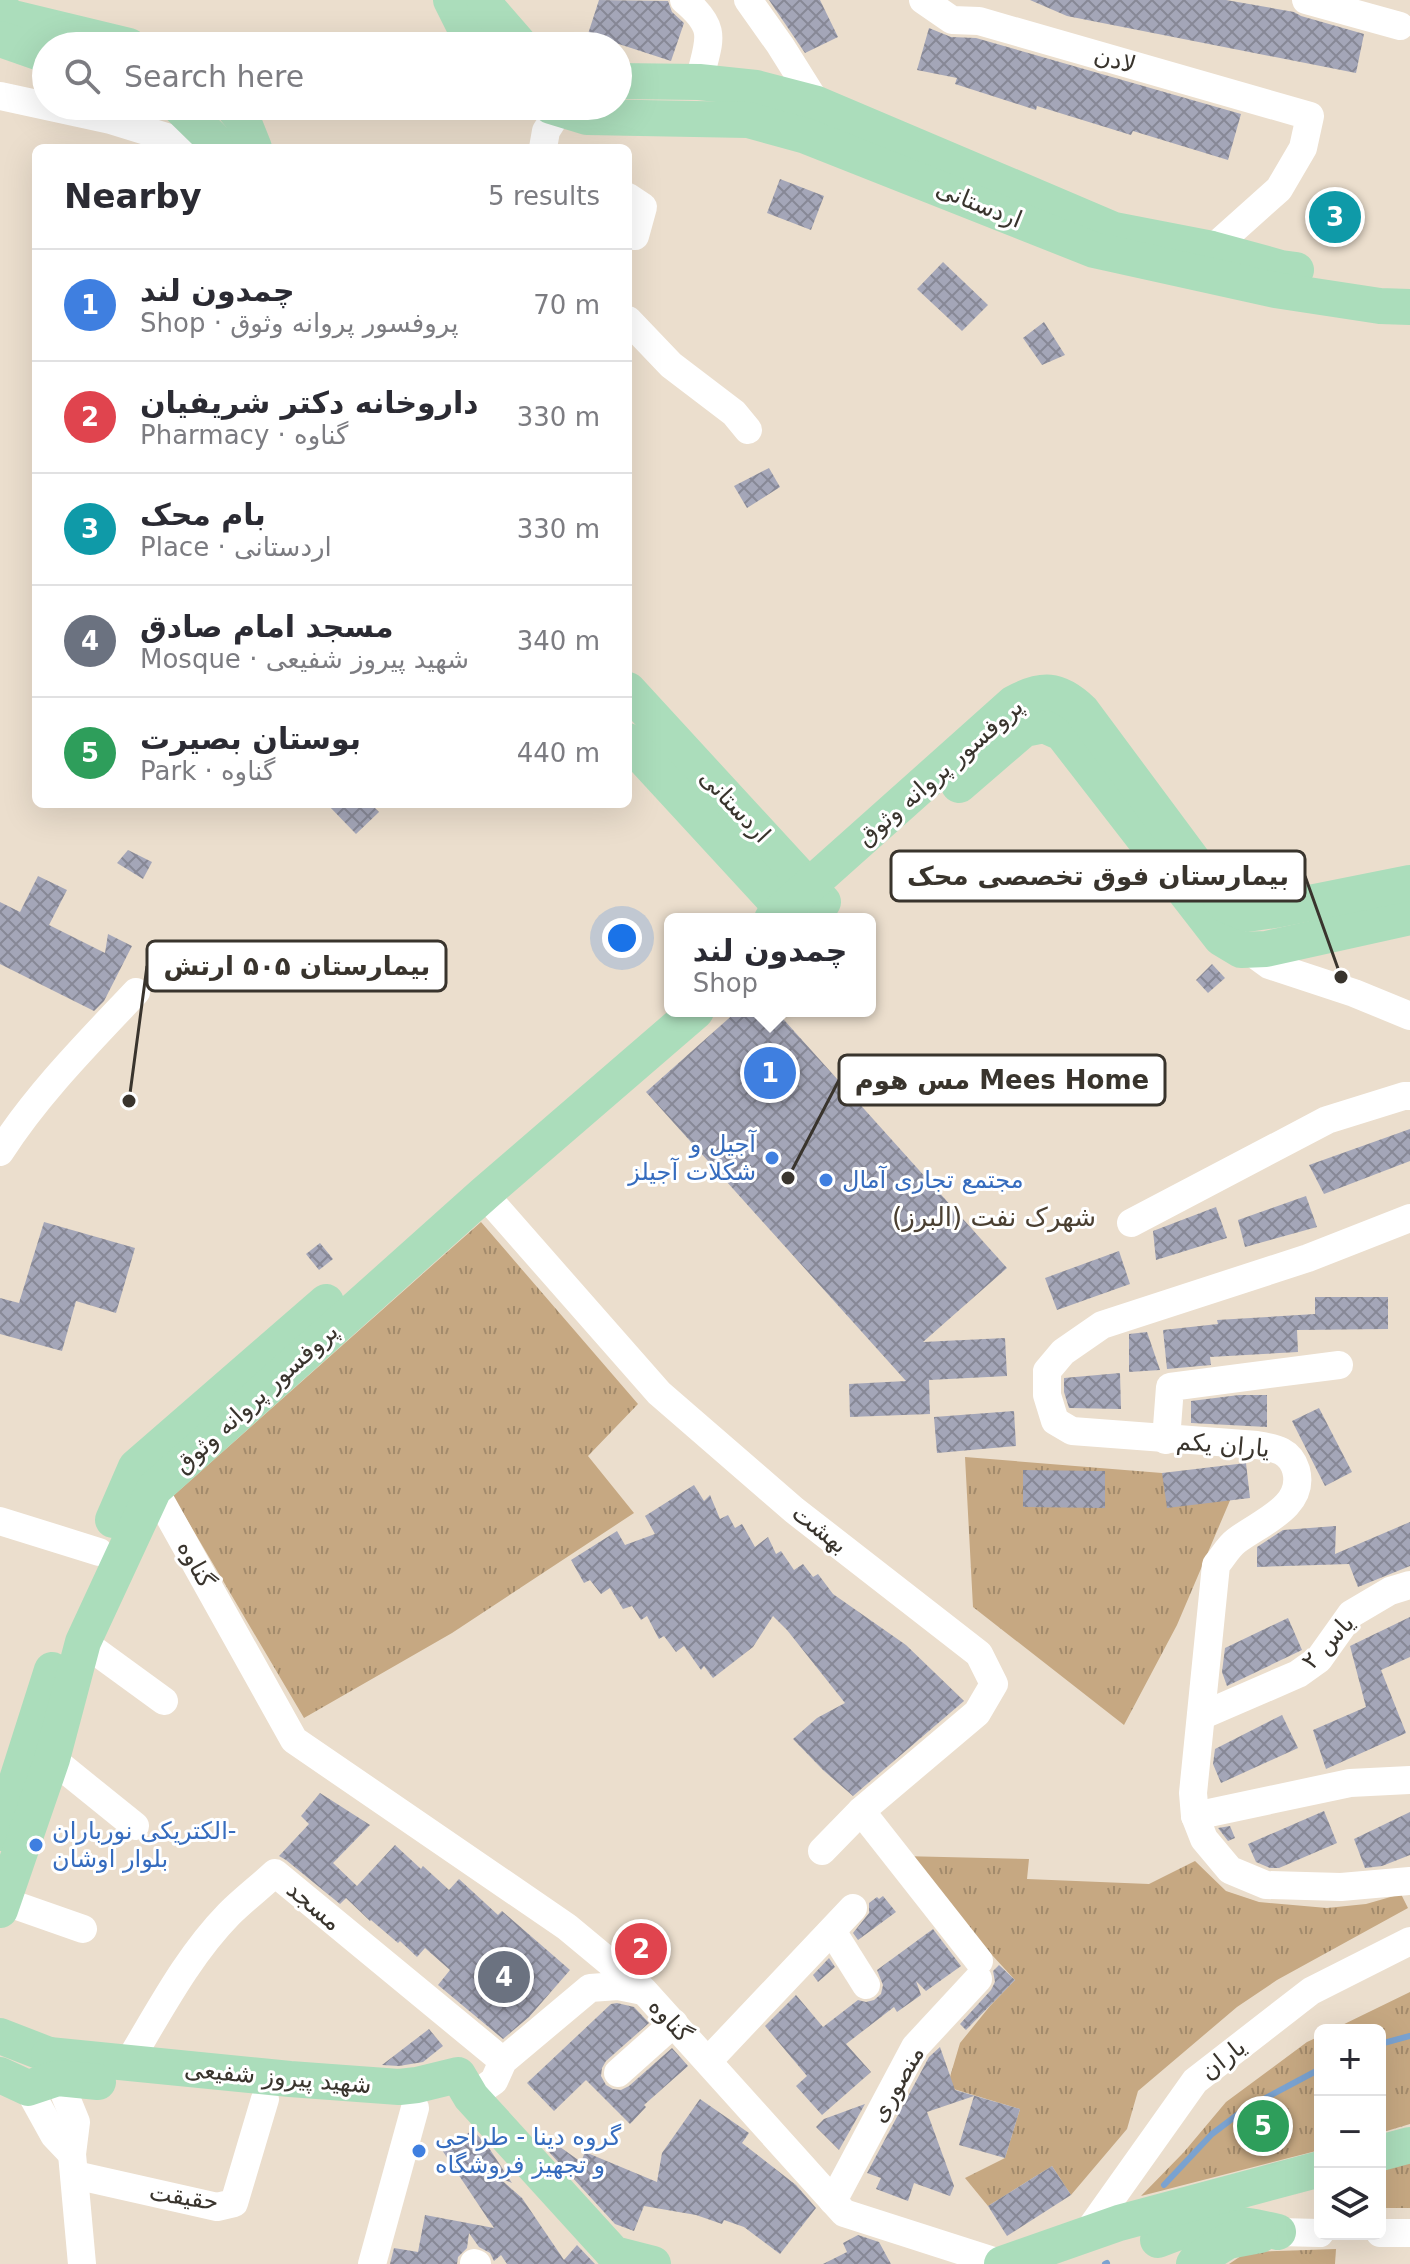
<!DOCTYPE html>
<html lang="en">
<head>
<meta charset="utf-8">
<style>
	:root { --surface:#fff; --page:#f7f7f7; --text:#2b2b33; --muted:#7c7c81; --line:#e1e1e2; --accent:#d93025 }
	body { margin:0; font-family:"DejaVu Sans","Noto Sans Arabic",sans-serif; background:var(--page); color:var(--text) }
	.controls { position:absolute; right:24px; bottom:24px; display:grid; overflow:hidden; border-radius:12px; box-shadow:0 8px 32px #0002 }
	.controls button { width:72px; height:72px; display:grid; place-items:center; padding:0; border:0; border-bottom:2px solid var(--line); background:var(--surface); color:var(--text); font:40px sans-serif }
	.you { position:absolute; left:622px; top:938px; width:28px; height:28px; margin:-20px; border:6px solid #fff; border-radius:50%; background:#1a73e8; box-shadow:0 0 0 12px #1a73e833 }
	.badge { display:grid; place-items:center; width:52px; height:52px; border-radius:50%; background:var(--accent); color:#fff; font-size:26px; font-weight:700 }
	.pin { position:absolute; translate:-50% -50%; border:4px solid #fff; box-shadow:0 2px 8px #0006 }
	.popup { position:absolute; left:664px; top:913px; width:212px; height:104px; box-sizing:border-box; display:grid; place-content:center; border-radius:12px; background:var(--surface); filter:drop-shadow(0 2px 6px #0005); font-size:26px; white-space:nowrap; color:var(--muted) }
	.popup b { font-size:30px; color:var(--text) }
	.popup::after { content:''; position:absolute; left:50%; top:100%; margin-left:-16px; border:16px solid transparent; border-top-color:var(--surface) }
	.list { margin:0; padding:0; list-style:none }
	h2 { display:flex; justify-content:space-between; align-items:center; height:104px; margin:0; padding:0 32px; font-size:34px }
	h2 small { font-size:26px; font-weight:400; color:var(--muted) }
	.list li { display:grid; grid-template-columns:52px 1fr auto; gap:24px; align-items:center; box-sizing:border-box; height:112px; padding:0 32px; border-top:2px solid var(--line) }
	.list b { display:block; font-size:30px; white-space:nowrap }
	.list p { margin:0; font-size:26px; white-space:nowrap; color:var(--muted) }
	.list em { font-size:26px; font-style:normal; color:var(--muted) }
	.icon { flex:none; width:44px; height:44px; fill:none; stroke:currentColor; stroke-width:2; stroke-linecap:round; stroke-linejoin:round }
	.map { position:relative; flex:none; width:1410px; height:2264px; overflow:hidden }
	.search { position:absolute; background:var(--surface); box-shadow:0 8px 32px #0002; left:32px; top:32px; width:600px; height:88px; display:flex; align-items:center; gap:20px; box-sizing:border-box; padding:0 28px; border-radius:44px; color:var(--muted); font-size:30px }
	.panel { position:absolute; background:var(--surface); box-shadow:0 8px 32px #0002; left:32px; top:144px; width:600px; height:664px; border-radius:12px }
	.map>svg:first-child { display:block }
</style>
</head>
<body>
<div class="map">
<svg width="1410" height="2264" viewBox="0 0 1410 2264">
	<defs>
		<pattern id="grass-tufts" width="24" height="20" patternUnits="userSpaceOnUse" patternTransform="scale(2)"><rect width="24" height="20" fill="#c6a882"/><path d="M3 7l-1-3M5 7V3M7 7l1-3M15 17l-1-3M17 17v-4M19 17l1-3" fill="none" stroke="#a28a6b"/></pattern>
		<pattern id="building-cross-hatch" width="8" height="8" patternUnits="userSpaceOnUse" patternTransform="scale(2)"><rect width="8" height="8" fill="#a4a6b8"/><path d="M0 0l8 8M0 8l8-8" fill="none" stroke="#878896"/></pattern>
	</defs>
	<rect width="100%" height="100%" fill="#ebdecd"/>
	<g fill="url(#grass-tufts)">
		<polygon points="481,1222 638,1404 588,1456 634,1513 452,1633 304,1718 173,1496"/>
		<polygon points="965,1457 1162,1473 1240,1477 1177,1625 1124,1725 973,1607"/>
		<polygon points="901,1856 1029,1859 1027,1879 1149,1884 1195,1861 1226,1891 1259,1902 1327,1908 1366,1904 1401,1894 1408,1908 1277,1980 1237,2007 1138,2091 1127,2129 1071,2195 1052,2166 988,2206 965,2178 1005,2158 1020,2109 947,2087 960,2043 990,2006 1015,1980"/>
		<polygon points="1410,1992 1410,2124 1380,2133 1380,2030 1332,2030"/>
		<polygon points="1320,2036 1320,2150 1141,2196 1184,2152 1226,2102 1307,2042"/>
		<polygon points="1410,2163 1410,2208 1380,2208 1380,2171"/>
		<polygon points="1336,2249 1335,2264 1229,2264 1247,2252"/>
	</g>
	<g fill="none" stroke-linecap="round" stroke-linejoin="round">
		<g stroke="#7aa2d0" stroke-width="6">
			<polyline points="1380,2044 1410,2036"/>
			<polyline points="1164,2185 1212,2134 1245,2109 1320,2069"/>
			<polyline points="1105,2264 1107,2263"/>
		</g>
	</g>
	<g fill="url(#building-cross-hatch)">
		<polygon points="599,0 668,1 672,12 684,23 671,61 588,34"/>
		<polygon points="769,0 820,0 838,37 805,53"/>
		<polygon points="1030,0 1226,0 1294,12 1301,16 1364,34 1356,73 1067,16"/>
		<polygon points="929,28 951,37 976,38 1241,114 1228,160 1133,131 1131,135 1037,106 1036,110 955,84 957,78 917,70"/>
		<polygon points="780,179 824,196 811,230 767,213"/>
		<polygon points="943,262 988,305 962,331 917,289"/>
		<polygon points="1044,322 1065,355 1042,365 1023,338"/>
		<polygon points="769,468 780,487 747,508 734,486"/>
		<polygon points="327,804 371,804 379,812 356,834"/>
		<polygon points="128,850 152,862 143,879 117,863"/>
		<polygon points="38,876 67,890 49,925 105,953 108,934 132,946 104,1001 94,1011 0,964 0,902 20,912"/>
		<polygon points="1212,964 1225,978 1208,993 1196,980"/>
		<polygon points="737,1011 776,1011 1007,1268 923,1342 1005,1338 1007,1376 929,1380 930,1414 850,1417 849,1384 906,1381 646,1092"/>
		<polygon points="1410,1129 1410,1161 1324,1194 1309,1165"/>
		<polygon points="1306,1196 1317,1227 1245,1247 1238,1220"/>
		<polygon points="1216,1207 1227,1238 1156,1260 1153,1231"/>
		<polygon points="44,1222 135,1248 116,1313 76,1301 62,1351 0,1334 0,1298 19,1303"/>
		<polygon points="320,1243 333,1259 319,1270 306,1254"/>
		<polygon points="1119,1251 1130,1284 1057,1310 1045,1278"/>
		<polygon points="1315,1297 1388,1297 1388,1329 1297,1330 1298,1352 1210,1357 1211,1365 1167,1369 1163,1330 1218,1324 1217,1320 1315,1314"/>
		<polygon points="1147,1332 1160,1370 1129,1372 1129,1334"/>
		<polygon points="1120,1373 1121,1409 1069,1408 1064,1392 1064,1378"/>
		<polygon points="1239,1395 1267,1395 1267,1427 1191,1423 1191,1401"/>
		<polygon points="1319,1408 1352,1472 1325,1486 1292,1421"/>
		<polygon points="1014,1411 1016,1446 937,1453 934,1417"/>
		<polygon points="1246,1463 1250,1498 1167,1508 1162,1473"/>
		<polygon points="1023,1470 1105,1471 1105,1508 1023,1507"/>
		<polygon points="694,1485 704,1501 710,1495 720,1519 728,1515 735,1528 742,1524 755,1547 768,1537 776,1554 781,1551 794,1570 803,1564 813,1577 818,1574 833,1594 906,1645 964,1701 853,1796 823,1770 793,1739 817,1718 845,1703 787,1630 773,1616 753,1647 713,1678 704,1666 701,1670 684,1646 676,1652 664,1636 659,1639 647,1616 641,1620 632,1606 623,1609 610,1588 601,1594 590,1580 584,1583 571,1560 617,1531 625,1545 655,1534 645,1516"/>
		<polygon points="1410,1522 1410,1566 1358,1587 1349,1564 1257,1567 1257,1547 1283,1530 1336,1526 1335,1554"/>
		<polygon points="1410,1617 1410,1657 1381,1670 1406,1733 1326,1769 1313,1730 1366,1707 1350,1646"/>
		<polygon points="1288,1618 1302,1650 1227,1686 1222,1672 1225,1648"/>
		<polygon points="1282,1715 1298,1748 1221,1783 1213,1764 1215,1749"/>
		<polygon points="320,1793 370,1825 333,1863 357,1886 395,1845 421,1869 423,1866 449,1890 459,1879 498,1915 502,1911 570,1970 529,2017 503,2039 438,1985 450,1970 425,1948 417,1957 400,1941 398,1943 371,1920 370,1921 346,1898 340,1904 286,1860 279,1856 309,1824 301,1816"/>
		<polygon points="1324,1811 1337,1843 1279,1868 1270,1868 1256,1862 1248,1844"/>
		<polygon points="1410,1812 1410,1855 1382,1866 1365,1868 1354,1839"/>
		<polygon points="1230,1826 1235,1838 1228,1841 1218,1828"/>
		<polygon points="883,1896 896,1912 858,1940 853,1933 869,1913 869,1903 877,1897 879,1899"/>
		<polygon points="933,1929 961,1966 926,1991 916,1981 921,1995 897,2012 894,2007 846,2044 871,2072 822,2115 796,2086 807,2076 765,2026 796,1995 823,2027 858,2000 866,2002 874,2000 881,1994 883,1985 877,1970"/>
		<polygon points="829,1958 835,1967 818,1982 813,1975"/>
		<polygon points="999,1965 1015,1980 966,2030 960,2024 991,1990 995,1982 993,1971"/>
		<polygon points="617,2003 634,2007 649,2023 606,2061 602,2068 601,2076 606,2085 613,2089 621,2090 629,2086 672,2048 688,2066 644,2105 646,2107 630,2124 586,2080 554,2111 527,2083 611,2004"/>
		<polygon points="429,2029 443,2046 423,2062 399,2066 382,2065"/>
		<polygon points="940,2047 955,2090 1020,2109 1005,2158 959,2145 974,2096 927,2112 954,2186 950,2196 914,2183 908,2201 876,2189 881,2178 867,2173 929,2057"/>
		<polygon points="700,2099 749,2133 742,2143 796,2185 816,2208 780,2254 744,2227 724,2220 722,2224 696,2215 644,2206 634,2231 615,2224 538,2140 542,2134 581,2162 585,2152 657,2182 662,2153"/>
		<polygon points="865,2104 839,2150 816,2127 824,2119"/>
		<polygon points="473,2130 489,2148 512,2183 498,2177 522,2198 564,2260 577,2245 595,2264 507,2264 501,2255 494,2261 490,2253 479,2247 469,2233 467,2248 458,2257 457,2264 390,2264 394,2248 418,2252 425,2215 494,2228 442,2150"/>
		<polygon points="1052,2166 1071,2195 1007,2236 988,2206"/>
		<polygon points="858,2235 879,2242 891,2264 823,2264 847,2252 843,2243"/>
	</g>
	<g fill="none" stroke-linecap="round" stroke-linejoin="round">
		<g stroke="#fff" stroke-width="28">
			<path d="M684 0C720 30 708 41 699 82"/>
			<polyline points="748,0 780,45 817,104"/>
			<polyline points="923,0 952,20 979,21 1310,116 1303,148 1279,189 1212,249"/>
			<polyline points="1306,0 1400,26"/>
			<polyline points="0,96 111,120 166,137 179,148"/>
			<polyline points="543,148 546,131 560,109"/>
			<polyline points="628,197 643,207 635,236"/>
			<polyline points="628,320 671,365 734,413 748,430"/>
			<polyline points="1247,949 1269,965 1354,993 1410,1016"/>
			<path d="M0 1152C38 1093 88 1043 136 992"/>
			<polyline points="484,1194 659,1393 794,1510 979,1654 994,1684 977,1713 861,1811 822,1851"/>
			<path d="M1410 1218 1308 1258 1102 1325 1063 1352 1047 1371V1395L1055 1421 1072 1431 1257 1445C1275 1448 1290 1450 1296 1470 1306 1507 1259 1523 1236 1541 1228 1547 1223 1557 1216 1565L1193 1793 1195 1816 1204 1839 1230 1870 1266 1885 1341 1887 1410 1881"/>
			<polyline points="1131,1223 1327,1120 1404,1096 1410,1096"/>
			<polyline points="1166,1440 1170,1387 1339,1365"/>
			<polyline points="154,1489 294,1740 567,1927 644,1991 844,2213 1003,2264"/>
			<polyline points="0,1521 99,1552"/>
			<polyline points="83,1642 164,1701"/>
			<polyline points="1201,1716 1298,1674 1319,1659 1351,1614 1390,1591 1410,1585"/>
			<polyline points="52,1759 135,1826"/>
			<polyline points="861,1811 979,1961"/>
			<polyline points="1195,1816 1350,1783 1410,1780"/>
			<polyline points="3,1901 83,1929"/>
			<polyline points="832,1931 866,1985"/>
			<polyline points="708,2061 853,1908"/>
			<path d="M128 2063C159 2012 187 1957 229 1914 243 1900 260 1887 275 1873L503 2061"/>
			<polyline points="618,2073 674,2023"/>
			<polyline points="58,2078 76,2122 72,2154 82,2264"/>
			<polyline points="28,2088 54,2135 72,2154"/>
			<polyline points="471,2097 494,2081 503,2061 590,1988 618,1986 643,1991"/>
			<polyline points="75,2175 217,2207 234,2203 265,2099"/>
			<polyline points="833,2201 915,2047 978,1979"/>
			<polyline points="1278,2232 1320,2233"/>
			<polyline points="1087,2233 1195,2081 1311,1991 1410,1941"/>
			<polyline points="1380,2233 1410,2233"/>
			<polyline points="474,2263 477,2264"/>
			<polyline points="372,2264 415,2108"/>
		</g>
		<g stroke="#abddbb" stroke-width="36">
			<polyline points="451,0 474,46"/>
			<polyline points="484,0 487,7 521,46"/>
			<polyline points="0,11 13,18 129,46"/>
			<polyline points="0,39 46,55"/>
			<polyline points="618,81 699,82 756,88 817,104 1114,230 1212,249 1281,268 1296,270"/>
			<polyline points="179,106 222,148"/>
			<polyline points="232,106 242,118 254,148"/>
			<polyline points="551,106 587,117 748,120 806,136 1094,250 1275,290 1380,306 1410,307"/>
			<polyline points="628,690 823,902"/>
			<polyline points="628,741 792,919"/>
			<polyline points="959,785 1024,729 1044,725 1062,733 1221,938 1241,950 1266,949 1410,917"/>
			<path d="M772 919 1014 703C1042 688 1058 688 1082 711L1226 905 1247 914 1275 910 1410 883"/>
			<polyline points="113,1520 136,1467 326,1302"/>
			<polyline points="0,1833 52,1670"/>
			<polyline points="0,1910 52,1759 83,1642 154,1489 484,1194 696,1011"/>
			<polyline points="0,2036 49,2055 58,2077"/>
			<polyline points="49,2055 290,2079 399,2087 417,2085 458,2075 471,2097 614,2254 653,2264"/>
			<polyline points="0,2075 28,2088 58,2078 98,2082"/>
			<polyline points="1380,2153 1410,2145"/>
			<path d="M1158 2240C1206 2220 1228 2220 1278 2232"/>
			<polyline points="1002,2264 1119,2223 1320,2169"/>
			<polyline points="1194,2264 1196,2261 1228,2241 1260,2235"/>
		</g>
	</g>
	<g fill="#3f7fe0" stroke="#fff" stroke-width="3">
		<circle cx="772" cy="1158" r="8"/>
		<circle cx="826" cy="1180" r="8"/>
		<circle cx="36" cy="1845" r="8"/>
		<circle cx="419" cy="2151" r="8"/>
	</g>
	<g text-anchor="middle" stroke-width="6" stroke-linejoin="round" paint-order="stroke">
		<g font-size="24" fill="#39342d" stroke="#fff">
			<text transform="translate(1115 60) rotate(16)" y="8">لادن</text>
			<text transform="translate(979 204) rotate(22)" y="8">اردستانی</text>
			<text transform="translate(940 772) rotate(-41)" y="8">پروفسور پروانه وثوق</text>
			<text transform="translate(735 806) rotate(47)" y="8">اردستانی</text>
			<text transform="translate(256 1398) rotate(-42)" y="8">پروفسور پروانه وثوق</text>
			<text transform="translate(1223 1445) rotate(5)" y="8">یاران یکم</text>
			<text transform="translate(820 1529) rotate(38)" y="8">بهشت</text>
			<text transform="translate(196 1564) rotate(61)" y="8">گناوه</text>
			<text transform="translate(1328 1642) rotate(-47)" y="8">یاس ۲</text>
			<text transform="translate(314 1906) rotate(40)" y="8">مسجد</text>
			<text transform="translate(670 2020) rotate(48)" y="8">گناوه</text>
			<text transform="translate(1223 2059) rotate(-38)" y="8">یاران</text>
			<text transform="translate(278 2077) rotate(5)" y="8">شهید پیروز شفیعی</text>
			<text transform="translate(897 2084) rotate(-60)" y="8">منصوری</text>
			<text transform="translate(184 2197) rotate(9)" y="8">حقیقت</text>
		</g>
		<g font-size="24" fill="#366cbe" stroke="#fff" text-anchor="start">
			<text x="756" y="1152" text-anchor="end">آجیل و<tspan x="756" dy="28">شکلات آجیلز</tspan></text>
			<text x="842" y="1188">مجتمع تجاری آمال</text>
			<text x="52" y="1839">الکتریکی نورباران-<tspan x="52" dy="28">بلوار اوشان</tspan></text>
			<text x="435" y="2145">گروه دینا - طراحی<tspan x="435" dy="28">و تجهیز فروشگاه</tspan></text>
		</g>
		<g font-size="26" fill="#4b4032" stroke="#fff">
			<text x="994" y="1226">شهرک نفت (البرز)</text>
		</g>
	</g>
	<path fill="none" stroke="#39342d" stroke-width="3" d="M1341 977L1305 876M129 1101L147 966M788 1178L839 1080"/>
	<g fill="#39342d" stroke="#fff" stroke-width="3">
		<circle cx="1341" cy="977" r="8"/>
		<circle cx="129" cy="1101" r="8"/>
		<circle cx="788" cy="1178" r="8"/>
	</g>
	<g fill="#fff" stroke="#39342d" stroke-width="3">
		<rect x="891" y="851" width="414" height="50" rx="8"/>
		<rect x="147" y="941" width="299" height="50" rx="8"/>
		<rect x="839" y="1055" width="326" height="50" rx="8"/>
	</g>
	<g font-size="26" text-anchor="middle" font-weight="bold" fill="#39342d">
		<text x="1098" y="885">بیمارستان فوق تخصصی محک</text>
		<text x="297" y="975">بیمارستان ۵۰۵ ارتش</text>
		<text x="1002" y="1089">مس هوم Mees Home</text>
	</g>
</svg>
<div class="controls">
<button>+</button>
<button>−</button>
<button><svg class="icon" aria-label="layers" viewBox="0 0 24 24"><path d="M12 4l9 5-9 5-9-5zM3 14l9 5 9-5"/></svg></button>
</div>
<div class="you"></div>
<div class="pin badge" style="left:770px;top:1073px;background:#3f7fe0">1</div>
<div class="popup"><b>چمدون لند</b>Shop</div>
<div class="pin badge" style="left:641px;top:1949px;background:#e0444e">2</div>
<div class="pin badge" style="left:1335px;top:217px;background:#0f9aa8">3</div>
<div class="pin badge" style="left:504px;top:1977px;background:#6b7280">4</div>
<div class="pin badge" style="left:1263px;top:2126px;background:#2e9e5b">5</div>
<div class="search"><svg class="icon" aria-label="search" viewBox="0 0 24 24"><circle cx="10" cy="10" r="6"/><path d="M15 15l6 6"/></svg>Search here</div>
<section class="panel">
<h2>Nearby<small>5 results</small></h2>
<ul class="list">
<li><span class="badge" style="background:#3f7fe0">1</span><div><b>چمدون لند</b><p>Shop · پروفسور پروانه وثوق</p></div><em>70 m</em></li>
<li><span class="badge" style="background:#e0444e">2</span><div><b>داروخانه دکتر شریفیان</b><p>Pharmacy · گناوه</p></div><em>330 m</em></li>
<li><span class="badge" style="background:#0f9aa8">3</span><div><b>بام محک</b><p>Place · اردستانی</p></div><em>330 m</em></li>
<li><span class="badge" style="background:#6b7280">4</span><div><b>مسجد امام صادق</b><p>Mosque · شهید پیروز شفیعی</p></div><em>340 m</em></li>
<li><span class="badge" style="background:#2e9e5b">5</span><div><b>بوستان بصیرت</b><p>Park · گناوه</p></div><em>440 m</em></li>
</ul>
</section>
</div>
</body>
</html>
